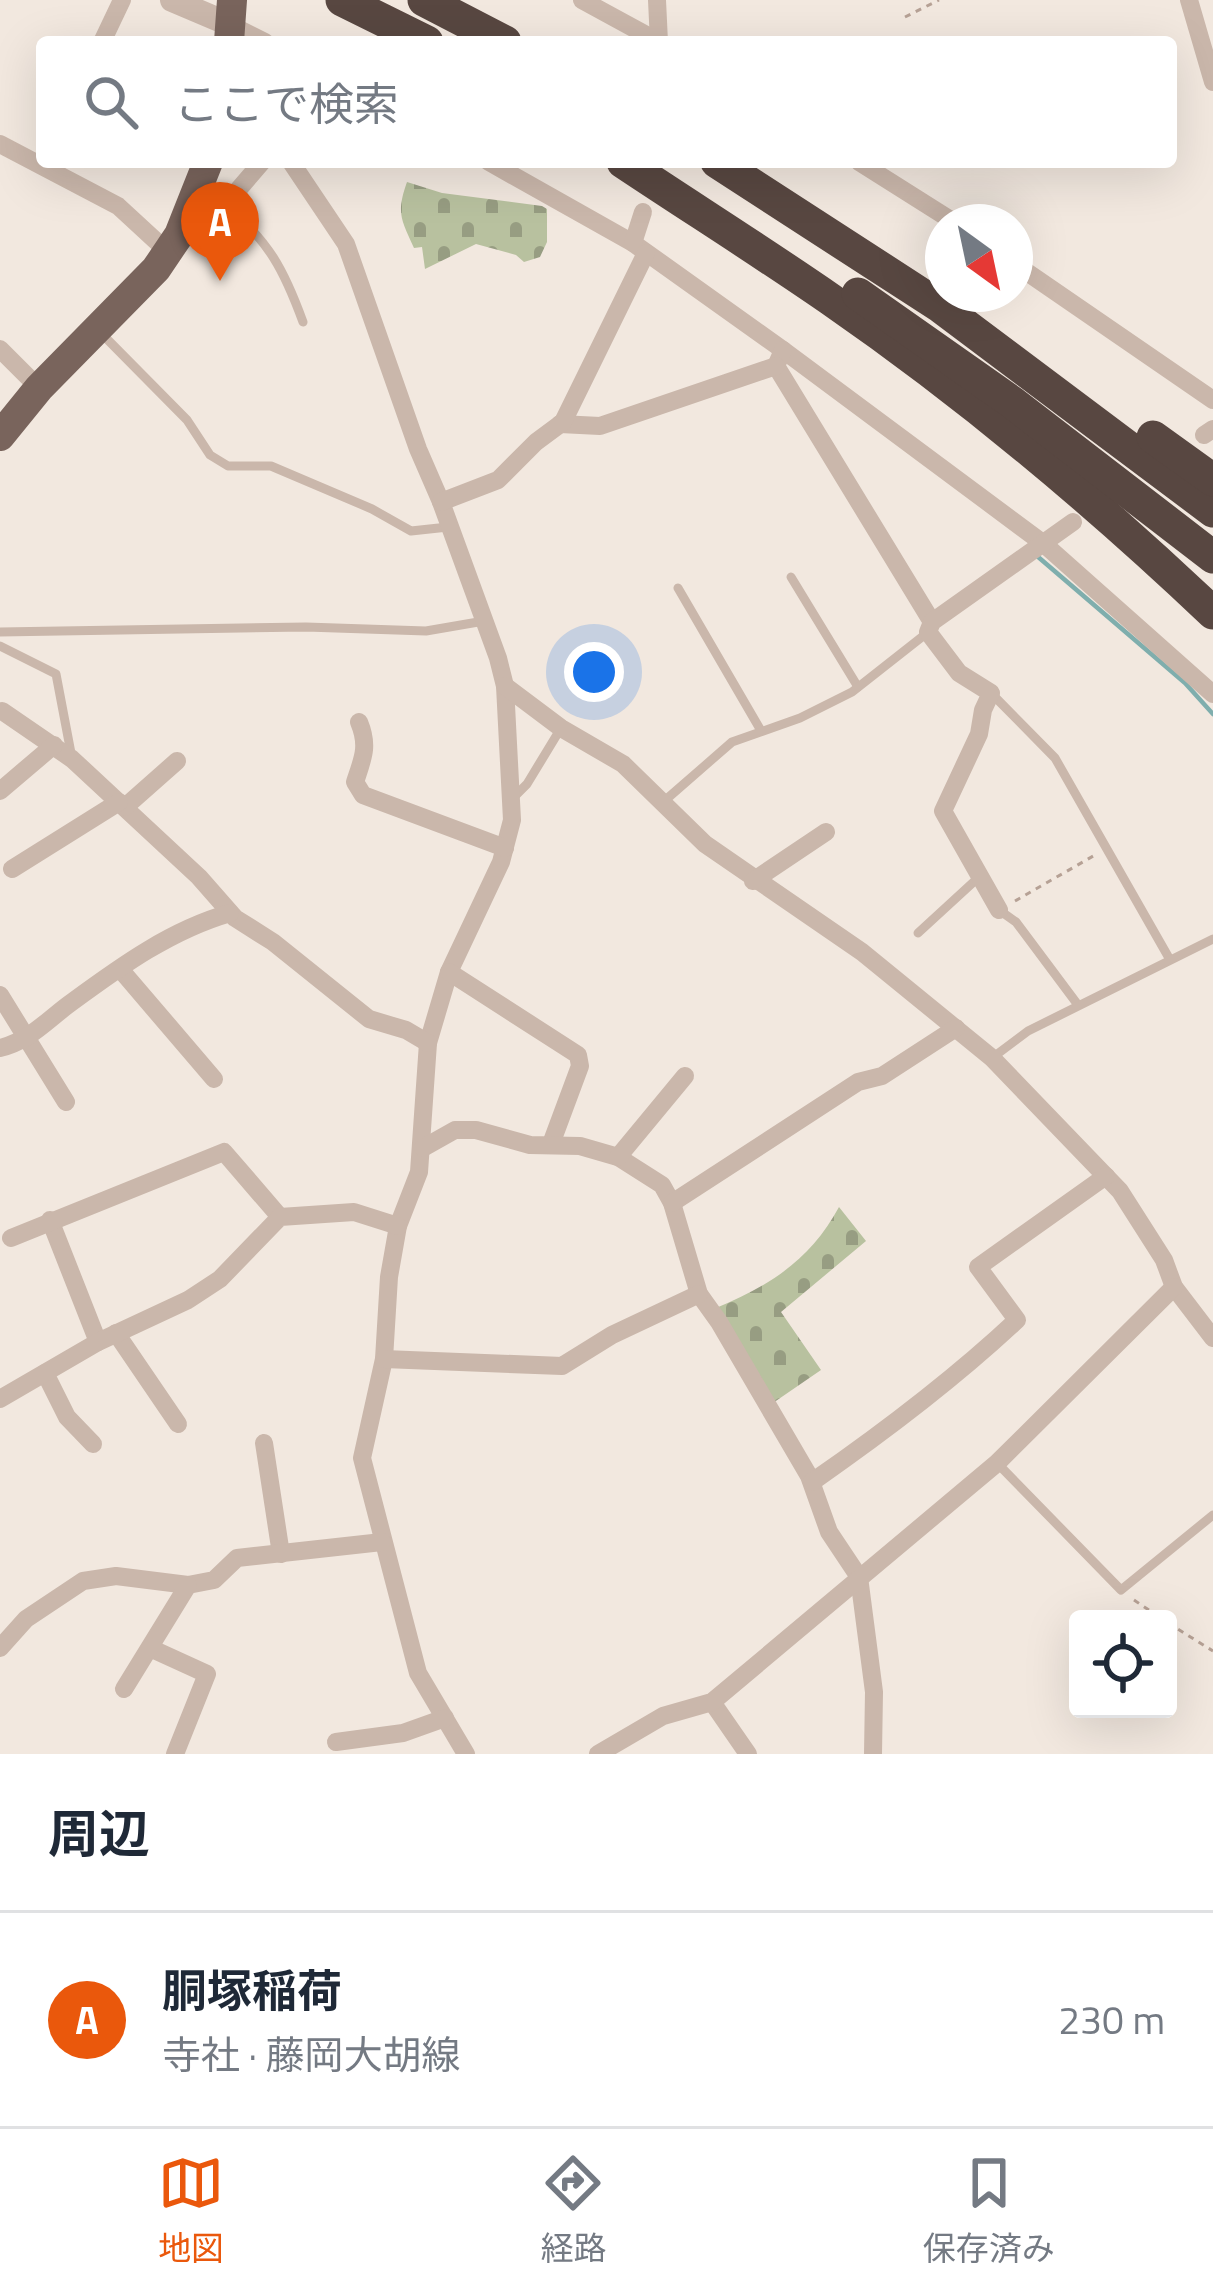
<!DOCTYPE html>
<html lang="ja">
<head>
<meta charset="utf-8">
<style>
	:root { --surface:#fff; --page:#f6f6f7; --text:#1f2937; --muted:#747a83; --line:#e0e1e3; --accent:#ea580c }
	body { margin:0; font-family:"Titillium Web","Noto Sans JP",sans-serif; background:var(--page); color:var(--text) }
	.controls { position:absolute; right:36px; bottom:36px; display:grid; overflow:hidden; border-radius:12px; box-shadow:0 12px 48px #0002 }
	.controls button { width:108px; height:108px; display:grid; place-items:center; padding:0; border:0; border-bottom:3px solid var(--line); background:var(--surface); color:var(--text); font:60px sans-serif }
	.compass { position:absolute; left:925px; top:204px; width:108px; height:108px; border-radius:50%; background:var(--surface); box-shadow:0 12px 48px #0002; rotate:147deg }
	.you { position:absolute; left:594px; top:672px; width:42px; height:42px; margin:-30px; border:9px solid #fff; border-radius:50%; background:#1a73e8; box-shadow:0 0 0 18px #1a73e833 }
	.badge { display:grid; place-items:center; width:78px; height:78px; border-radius:50%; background:var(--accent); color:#fff; font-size:39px; font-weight:700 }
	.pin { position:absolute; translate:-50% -99px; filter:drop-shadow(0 3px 6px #0008) }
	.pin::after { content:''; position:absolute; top:63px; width:42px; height:36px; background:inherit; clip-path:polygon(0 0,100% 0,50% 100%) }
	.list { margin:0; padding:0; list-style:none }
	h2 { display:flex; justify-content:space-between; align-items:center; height:156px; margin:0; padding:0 48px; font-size:51px }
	h2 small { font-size:39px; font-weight:400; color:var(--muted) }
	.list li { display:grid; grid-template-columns:78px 1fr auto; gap:36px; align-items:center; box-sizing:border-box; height:216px; padding:0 48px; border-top:3px solid var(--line) }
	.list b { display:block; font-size:45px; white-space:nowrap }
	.list p { margin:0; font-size:39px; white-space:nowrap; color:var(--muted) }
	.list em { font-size:39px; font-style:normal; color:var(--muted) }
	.icon { flex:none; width:66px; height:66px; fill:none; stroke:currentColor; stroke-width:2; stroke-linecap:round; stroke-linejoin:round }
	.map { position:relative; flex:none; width:1213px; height:1754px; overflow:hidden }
	.search { position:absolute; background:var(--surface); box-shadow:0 12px 48px #0002; left:36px; right:36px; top:36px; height:132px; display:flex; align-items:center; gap:30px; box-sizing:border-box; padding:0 42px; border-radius:12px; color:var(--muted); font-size:45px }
	.sheet { height:372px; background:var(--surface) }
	nav { display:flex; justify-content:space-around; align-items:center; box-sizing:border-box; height:168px; border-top:3px solid var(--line); background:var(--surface); font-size:33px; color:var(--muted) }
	nav a { display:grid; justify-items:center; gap:6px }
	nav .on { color:var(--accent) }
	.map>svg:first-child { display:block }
</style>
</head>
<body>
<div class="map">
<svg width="1213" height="1754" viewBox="0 0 1213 1754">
	<defs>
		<pattern id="cemetery-stones" width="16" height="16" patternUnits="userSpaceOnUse" patternTransform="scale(3)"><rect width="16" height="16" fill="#b8c19f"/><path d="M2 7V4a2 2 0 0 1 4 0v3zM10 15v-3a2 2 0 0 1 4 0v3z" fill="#979d82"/></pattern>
	</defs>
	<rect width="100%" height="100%" fill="#f2e8df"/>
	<g fill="url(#cemetery-stones)">
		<path d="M407 182 442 193 542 206 547 209V242L540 257 524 262 516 255 476 244 425 269 422 247 414 248C401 219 396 213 407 182Z"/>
		<path d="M839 1207 866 1241 781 1312 821 1370 770 1405 716 1308C770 1286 811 1259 839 1207Z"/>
	</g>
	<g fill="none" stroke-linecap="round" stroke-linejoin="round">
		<polyline stroke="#7faead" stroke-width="4.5" points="1037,556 1185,683 1213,714"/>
		<g stroke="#b6a195" stroke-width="3" stroke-dasharray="6 6" stroke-linecap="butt">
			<polyline points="905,17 939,0"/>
			<polyline points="1015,901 1095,855"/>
			<polyline points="1134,1600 1162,1619"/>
			<polyline points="1168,1623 1213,1651"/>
		</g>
		<g stroke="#cab7ab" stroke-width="9">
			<path d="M225 205C269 241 284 270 303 322"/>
			<polyline points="101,333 187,420 210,455 228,466 271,466 372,509 411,531 448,527"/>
			<polyline points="791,577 858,687"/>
			<polyline points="678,588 760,729"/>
			<polyline points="0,632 306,627 426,631 484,621"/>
			<polyline points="0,646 56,674 71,753"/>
			<polyline points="991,693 1055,758 1169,958"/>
			<polyline points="513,798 527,784 561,728"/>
			<polyline points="662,803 732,742 800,718 852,692 927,633"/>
			<polyline points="999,910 1016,922 1078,1005"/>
			<polyline points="918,933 979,877"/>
			<polyline points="992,1058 1028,1031 1213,939"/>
			<polyline points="998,1464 1121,1590 1213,1515"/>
		</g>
		<g stroke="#cab7ab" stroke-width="18">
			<polyline points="582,0 659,42"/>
			<polyline points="657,0 659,42"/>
			<polyline points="1189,0 1213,82"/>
			<polyline points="231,25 265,42"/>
			<polyline points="102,42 122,0"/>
			<polyline points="0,144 118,206 168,252 225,205 262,162"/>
			<polyline points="291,162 346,244 418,449 441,502 498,658 505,686 512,820 501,862 449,972 428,1043 419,1172 398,1226 389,1277 384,1359 362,1458 418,1673 466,1754"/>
			<polyline points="489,162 633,243 783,350 1044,544 1213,694"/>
			<polyline points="859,162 954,222"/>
			<polyline points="633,243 643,212"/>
			<polyline points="1015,264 1213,400"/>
			<polyline points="0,349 39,388"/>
			<polyline points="783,350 776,366 932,622"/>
			<polyline points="560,424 600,426 776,366"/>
			<polyline points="1204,435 1213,429"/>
			<polyline points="441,502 498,480 536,442 563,422 646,253"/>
			<polyline points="505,686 561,728 623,764 705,844 862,952 992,1058 1120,1191 1164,1260 1174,1287 1213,1338"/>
			<polyline points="2,711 72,759 199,877 235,918 273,942 369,1019 406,1030 428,1043"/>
			<path d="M359 722C369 746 363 758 355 782L363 795 505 848"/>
			<polyline points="0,791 54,745"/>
			<polyline points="125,807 177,761"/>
			<polyline points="12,869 119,802"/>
			<polyline points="753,881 826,832"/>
			<polyline points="999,910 943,811 979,734 983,710 991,693 959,673 928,632 932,622 1073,522"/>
			<polyline points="120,969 214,1079"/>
			<polyline points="449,972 578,1055 580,1066 551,1144"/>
			<polyline points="0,995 66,1102"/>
			<path d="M0 1048C30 1041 48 1019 72 1002 121 966 171 930 230 913"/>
			<polyline points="423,1148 455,1130 476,1130 530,1145 580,1146 618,1157 662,1185 672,1203 699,1294 719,1322 809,1476 829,1532 859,1577 874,1692 873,1754"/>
			<polyline points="618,1157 685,1076"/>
			<polyline points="672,1203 858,1082 882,1076 956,1028"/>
			<polyline points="50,1220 98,1342"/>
			<polyline points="11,1238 224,1152 280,1217"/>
			<polyline points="116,1333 178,1424"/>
			<polyline points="384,1359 562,1366 612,1335 699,1294"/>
			<polyline points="45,1373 67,1417 93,1444"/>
			<polyline points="0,1399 98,1342 188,1300 220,1279 280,1217 354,1212 398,1226"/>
			<polyline points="264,1443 281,1554"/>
			<path d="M812 1482C884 1432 953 1380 1017 1320L978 1267 1106 1176"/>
			<polyline points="0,1648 26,1619 83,1581 116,1576 188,1585 214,1580 237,1558 382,1542"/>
			<polyline points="150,1648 207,1674 175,1754"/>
			<polyline points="124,1689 188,1585"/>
			<polyline points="712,1702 748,1754"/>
			<polyline points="336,1742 403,1733 445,1718"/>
			<polyline points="598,1754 663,1716 712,1702 997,1463 1174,1287"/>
		</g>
		<polyline stroke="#cab7ab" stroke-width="24" points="172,0 231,25"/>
		<g stroke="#79645c" stroke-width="30">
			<polyline points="229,42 232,0"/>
			<polyline points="0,436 39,388 156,269 179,235 208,162"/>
		</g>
		<g stroke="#584741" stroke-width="33">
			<polyline points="342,0 427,42"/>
			<polyline points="424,0 505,42"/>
			<path d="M623 162C692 208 762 252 830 299 963 391 1095 501 1213 613"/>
			<polyline points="717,162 941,307 1213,511"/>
			<polyline points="858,294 1013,403 1213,557"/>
			<polyline points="1153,437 1213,480"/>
		</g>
	</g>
</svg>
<div class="controls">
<button><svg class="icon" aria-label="locate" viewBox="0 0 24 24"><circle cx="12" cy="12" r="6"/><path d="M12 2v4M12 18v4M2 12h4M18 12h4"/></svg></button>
</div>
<svg class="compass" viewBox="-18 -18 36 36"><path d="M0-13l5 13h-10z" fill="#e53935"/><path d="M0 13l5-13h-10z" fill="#747a83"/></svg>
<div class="you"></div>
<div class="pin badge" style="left:220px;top:281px">A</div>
<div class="search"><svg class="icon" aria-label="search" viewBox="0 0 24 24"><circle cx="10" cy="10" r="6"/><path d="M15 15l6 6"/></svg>ここで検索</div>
</div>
<section class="sheet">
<h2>周辺<small></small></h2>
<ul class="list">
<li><span class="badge">A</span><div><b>胴塚稲荷</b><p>寺社 · 藤岡大胡線</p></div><em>230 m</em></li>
</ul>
</section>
<nav>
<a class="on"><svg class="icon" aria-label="map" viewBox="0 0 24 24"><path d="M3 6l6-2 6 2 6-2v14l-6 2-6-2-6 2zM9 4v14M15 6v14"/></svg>地図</a>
<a><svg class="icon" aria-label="directions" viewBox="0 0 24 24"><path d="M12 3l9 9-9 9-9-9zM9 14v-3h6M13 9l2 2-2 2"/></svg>経路</a>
<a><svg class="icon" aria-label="saved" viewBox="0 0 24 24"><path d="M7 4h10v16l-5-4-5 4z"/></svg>保存済み</a>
</nav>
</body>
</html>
